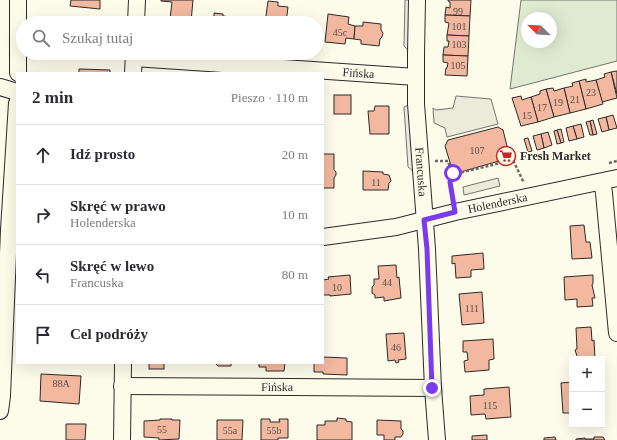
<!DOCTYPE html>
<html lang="pl">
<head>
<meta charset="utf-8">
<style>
	:root { --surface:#fff; --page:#f2f2f3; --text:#2b2b33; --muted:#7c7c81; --line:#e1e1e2 }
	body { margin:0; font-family:Georgia,serif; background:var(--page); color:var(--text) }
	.controls { position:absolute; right:12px; bottom:12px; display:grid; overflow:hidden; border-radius:0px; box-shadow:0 4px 16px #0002 }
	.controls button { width:36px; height:36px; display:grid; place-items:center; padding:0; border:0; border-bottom:1px solid var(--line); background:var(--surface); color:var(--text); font:20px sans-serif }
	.compass { position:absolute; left:521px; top:12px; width:36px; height:36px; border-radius:50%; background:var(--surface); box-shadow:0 4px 16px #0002; rotate:294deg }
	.stop { position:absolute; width:12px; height:12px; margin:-9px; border:3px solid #7c3aed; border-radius:50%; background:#fff }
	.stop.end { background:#7c3aed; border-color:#fff; box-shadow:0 1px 4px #0008 }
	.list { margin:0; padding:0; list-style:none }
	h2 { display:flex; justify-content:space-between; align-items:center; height:52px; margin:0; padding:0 16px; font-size:17px }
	h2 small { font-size:13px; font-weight:400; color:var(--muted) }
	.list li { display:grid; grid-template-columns:26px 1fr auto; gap:12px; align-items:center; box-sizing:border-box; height:60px; padding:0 16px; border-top:1px solid var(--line) }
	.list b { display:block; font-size:15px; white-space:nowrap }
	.list p { margin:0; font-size:13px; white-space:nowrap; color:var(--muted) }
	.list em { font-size:13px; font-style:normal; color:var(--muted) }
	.icon { flex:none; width:22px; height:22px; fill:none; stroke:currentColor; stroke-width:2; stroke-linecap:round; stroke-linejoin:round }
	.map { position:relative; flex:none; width:617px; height:440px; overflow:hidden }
	.search { position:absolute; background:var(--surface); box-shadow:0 4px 16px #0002; left:16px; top:16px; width:308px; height:44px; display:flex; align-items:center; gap:10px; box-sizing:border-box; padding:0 14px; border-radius:22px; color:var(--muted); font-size:15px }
	.panel { position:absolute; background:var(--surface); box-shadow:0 4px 16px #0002; left:16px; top:72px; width:308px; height:292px; border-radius:0px }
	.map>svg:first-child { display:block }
</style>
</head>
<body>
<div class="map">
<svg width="617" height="440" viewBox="0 0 617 440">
	<rect width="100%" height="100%" fill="#fdfbea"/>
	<path fill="#deebd1" stroke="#74746e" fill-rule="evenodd" d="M521 0H617V61L510 89ZM527 18H551V42H527Z"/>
	<g fill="#eceadb" stroke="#74746e">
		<polygon points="405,0 411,0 409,51 404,46"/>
		<polygon points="456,96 491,99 498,124 447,137 445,128 434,123 433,108 436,110 453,108"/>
		<polygon points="410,104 414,172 408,167 404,107"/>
		<polygon points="498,178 500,186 464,195 463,187"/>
	</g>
	<g fill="#f2b8a0" stroke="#2b2b2b">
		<polygon points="71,0 100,0 100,9 70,6"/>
		<polygon points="161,0 193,0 191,22 170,19 172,2 161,1"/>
		<polygon points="448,0 471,0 470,16 445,15 446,7 450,8 450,2 448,1"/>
		<polygon points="268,1 278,2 278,6 288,7 286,23 265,23"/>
		<polygon points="214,13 223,14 223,16 232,17 231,20 244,21 244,23 214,23"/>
		<polygon points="328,14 349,17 348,24 355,26 354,39 346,38 345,44 325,42"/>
		<polygon points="445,15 470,16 469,36 447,35 449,23 445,22"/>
		<polygon points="363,22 381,24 381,30 383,33 382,37 380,39 379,46 361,44 361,40 354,39 355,26 363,26"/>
		<polygon points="447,35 469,36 468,56 443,55 444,47 448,47 449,41 447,41"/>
		<polygon points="443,55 468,56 467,76 445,75 446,68 447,68 448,63 443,62"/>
		<polygon points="79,69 110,70 110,73 79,73"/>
		<polygon points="617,71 617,94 611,72"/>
		<polygon points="611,72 617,98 602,102 596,80 605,77 604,74"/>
		<polygon points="586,79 586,82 596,80 603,104 586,109 579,81"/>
		<polygon points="579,81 586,109 570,113 564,88 573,86 572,83"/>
		<polygon points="553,88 554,91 564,88 570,113 554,117 546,89"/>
		<polygon points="546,89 554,117 538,122 531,97 540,94 540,91"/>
		<rect x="334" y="95" width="17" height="19"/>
		<polygon points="521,96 522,100 531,97 538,122 521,126 512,98"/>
		<polygon points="375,106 389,106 389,134 370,134 368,111 374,111"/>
		<polygon points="613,115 617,128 609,130 606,117"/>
		<polygon points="606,117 609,130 602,132 598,119"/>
		<polygon points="593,120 597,134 593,135 590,121"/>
		<polygon points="590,121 593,135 590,135 586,122"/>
		<polygon points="581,124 584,137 577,139 573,126"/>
		<polygon points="573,126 577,139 569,141 566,128"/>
		<polygon points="498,127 503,130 509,154 511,155 508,160 506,159 457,173 451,170 452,169 445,146 448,140"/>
		<polygon points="561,129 564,142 561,143 557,130"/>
		<polygon points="557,130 561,143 557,144 554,131"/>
		<polygon points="548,132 552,145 544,148 541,134"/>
		<polygon points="541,134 544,148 537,150 533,136"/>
		<polygon points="528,138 532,151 528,152 524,139"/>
		<polygon points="323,154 334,154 334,170 336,172 336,175 334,178 334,188 323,188"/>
		<polygon points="363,171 383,172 383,174 389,175 391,181 389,183 388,190 363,190"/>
		<polygon points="584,225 586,242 590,242 592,258 572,259 570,226"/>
		<polygon points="483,253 484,269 471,270 471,277 456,278 455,263 452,264 452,256"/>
		<polygon points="396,265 397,278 399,277 401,298 384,301 384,297 375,298 375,295 372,293 372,287 374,285 374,279 379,279 378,266"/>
		<polygon points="350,275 351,294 330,296 330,295 323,295 323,280 329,279 328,277"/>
		<polygon points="593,275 593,283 592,285 595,298 592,298 593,306 577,307 577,299 565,300 564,277"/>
		<polygon points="482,292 484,323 462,325 459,294"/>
		<polygon points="591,327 592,341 594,340 595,359 578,359 575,350 577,349 576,328"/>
		<polygon points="404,333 406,359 398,360 399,362 396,363 395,360 388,361 386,334"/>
		<polygon points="493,339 494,359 489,360 489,370 465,372 464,361 468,360 467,352 463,352 463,341"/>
		<polygon points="323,357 347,358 347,375 323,374 323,372 314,372 314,363 323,363"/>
		<rect x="149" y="363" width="15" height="6"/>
		<polygon points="215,363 231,363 231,366 218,366"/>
		<polygon points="259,363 285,363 284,371 266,371 266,367 259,367"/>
		<polygon points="41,374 81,376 79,404 40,401"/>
		<polygon points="572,382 572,413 563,413 561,383"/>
		<polygon points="509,387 511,417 486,419 485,414 471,415 470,396 484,395 484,389"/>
		<polygon points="337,418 346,419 346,421 352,422 352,440 317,440 317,425 325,425 325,421 337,421"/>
		<polygon points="160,419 172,419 172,420 180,420 179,439 159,440 159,438 144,437 144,421 160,420"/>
		<polygon points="261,419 270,419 270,422 280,422 279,419 288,419 288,438 278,438 278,440 261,440"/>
		<polygon points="217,420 243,420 242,440 217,440"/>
		<polygon points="377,420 401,421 401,429 403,431 403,434 401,437 395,437 395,440 384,440 384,435 377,435"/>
		<polygon points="66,424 86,424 85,440 66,440"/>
		<polygon points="487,435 487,440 472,440 472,436"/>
		<polygon points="555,437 556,440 544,440 544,438"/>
		<polygon points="594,437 603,437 605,440 576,440 576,439 585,438 585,439 594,439"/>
	</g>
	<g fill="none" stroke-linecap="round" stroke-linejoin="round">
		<defs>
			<g id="minor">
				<polyline points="18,0 18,73"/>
				<path id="s1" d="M417 0 416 54V104L427 249 433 388 437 440"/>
				<polyline points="136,23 137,0"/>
				<path id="s2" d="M134 58 416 77"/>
				<polyline points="133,73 134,53"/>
				<polyline points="0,87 17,92"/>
				<polyline points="602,182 604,193 617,333"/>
				<path id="s3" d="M323 237 396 227 455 212 617 178"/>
				<path id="s4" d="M122 386 433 388"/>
				<polyline points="0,411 2,396 9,230 17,103"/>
				<polyline points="122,440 123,363"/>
			</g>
		</defs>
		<use href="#minor" stroke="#2b2b2b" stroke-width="18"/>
		<g stroke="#6a6964" stroke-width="2.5" stroke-dasharray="3 2" stroke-linecap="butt">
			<polyline points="509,158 513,160 524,183"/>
			<polyline points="435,161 448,161 450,168 448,171 457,176 459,173 513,160"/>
			<polyline points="609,163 617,161"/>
			<polyline points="452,198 450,182 454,172"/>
		</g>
		<use href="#minor" stroke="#fdfbea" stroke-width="16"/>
	</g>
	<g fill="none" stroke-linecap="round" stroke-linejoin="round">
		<polyline stroke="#7c3aed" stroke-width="5" points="432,388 427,249 424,220 455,212 450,182 453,173"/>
	</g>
	<defs>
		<symbol id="supermarket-ring" viewBox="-11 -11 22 22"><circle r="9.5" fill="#fdfbea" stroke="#c62828" stroke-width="1.5"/><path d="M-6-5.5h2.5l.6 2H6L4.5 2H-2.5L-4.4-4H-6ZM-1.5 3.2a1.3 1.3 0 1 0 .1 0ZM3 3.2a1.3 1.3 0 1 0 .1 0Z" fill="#c62828"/></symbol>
	</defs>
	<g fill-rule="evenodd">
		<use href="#supermarket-ring" x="495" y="145" width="22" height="22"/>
	</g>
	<g text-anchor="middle" stroke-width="3" stroke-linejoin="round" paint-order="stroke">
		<g font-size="10" fill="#5d4e48">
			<text x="458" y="15">99</text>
			<text x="459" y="30">101</text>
			<text x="340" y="36">45c</text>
			<text x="459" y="48">103</text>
			<text x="458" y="69">105</text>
			<text x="591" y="96">23</text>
			<text x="575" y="103">21</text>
			<text x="558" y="106">19</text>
			<text x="542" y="111">17</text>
			<text x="527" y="119">15</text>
			<text x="477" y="154">107</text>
			<text x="376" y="186">11</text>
			<text x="387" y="286">44</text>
			<text x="337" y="291">10</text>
			<text x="472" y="312">111</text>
			<text x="396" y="351">46</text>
			<text x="61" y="387">88A</text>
			<text x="490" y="409">115</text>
			<text x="162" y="433">55</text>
			<text x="230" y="434">55a</text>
			<text x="274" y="434">55b</text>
		</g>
		<g font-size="12" fill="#2b2b2b" stroke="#fdfbea">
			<text dy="4" stroke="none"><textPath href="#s2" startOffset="225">Fińska</textPath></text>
			<text dy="4" stroke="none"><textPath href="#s1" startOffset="172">Francuska</textPath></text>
			<text dy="4" stroke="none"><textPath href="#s3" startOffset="178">Holenderska</textPath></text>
			<text dy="4" stroke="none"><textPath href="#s4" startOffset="155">Fińska</textPath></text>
		</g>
		<g font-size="12" font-weight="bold" fill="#2b2b2b" stroke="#fdfbea" text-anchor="start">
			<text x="520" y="160">Fresh Market</text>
		</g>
	</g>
</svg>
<div class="controls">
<button>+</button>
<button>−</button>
</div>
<svg class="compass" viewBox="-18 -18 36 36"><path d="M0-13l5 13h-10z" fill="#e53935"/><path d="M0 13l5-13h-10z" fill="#7c7c81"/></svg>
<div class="stop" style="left:453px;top:173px"></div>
<div class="stop end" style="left:432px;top:388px"></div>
<div class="search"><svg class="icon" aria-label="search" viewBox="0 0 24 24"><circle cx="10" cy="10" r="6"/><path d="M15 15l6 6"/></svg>Szukaj tutaj</div>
<section class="panel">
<h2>2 min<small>Pieszo · 110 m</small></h2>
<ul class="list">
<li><svg class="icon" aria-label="ahead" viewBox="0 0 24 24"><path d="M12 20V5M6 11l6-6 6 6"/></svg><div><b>Idź prosto</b></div><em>20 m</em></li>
<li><svg class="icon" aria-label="right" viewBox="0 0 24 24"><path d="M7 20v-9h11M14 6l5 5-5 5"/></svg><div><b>Skręć w prawo</b><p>Holenderska</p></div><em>10 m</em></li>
<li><svg class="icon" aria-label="left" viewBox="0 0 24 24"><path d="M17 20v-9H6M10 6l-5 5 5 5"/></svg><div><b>Skręć w lewo</b><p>Francuska</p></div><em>80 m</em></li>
<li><svg class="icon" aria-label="arrive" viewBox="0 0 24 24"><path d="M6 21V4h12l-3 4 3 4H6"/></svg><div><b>Cel podróży</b></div></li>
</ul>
</section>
</div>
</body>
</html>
